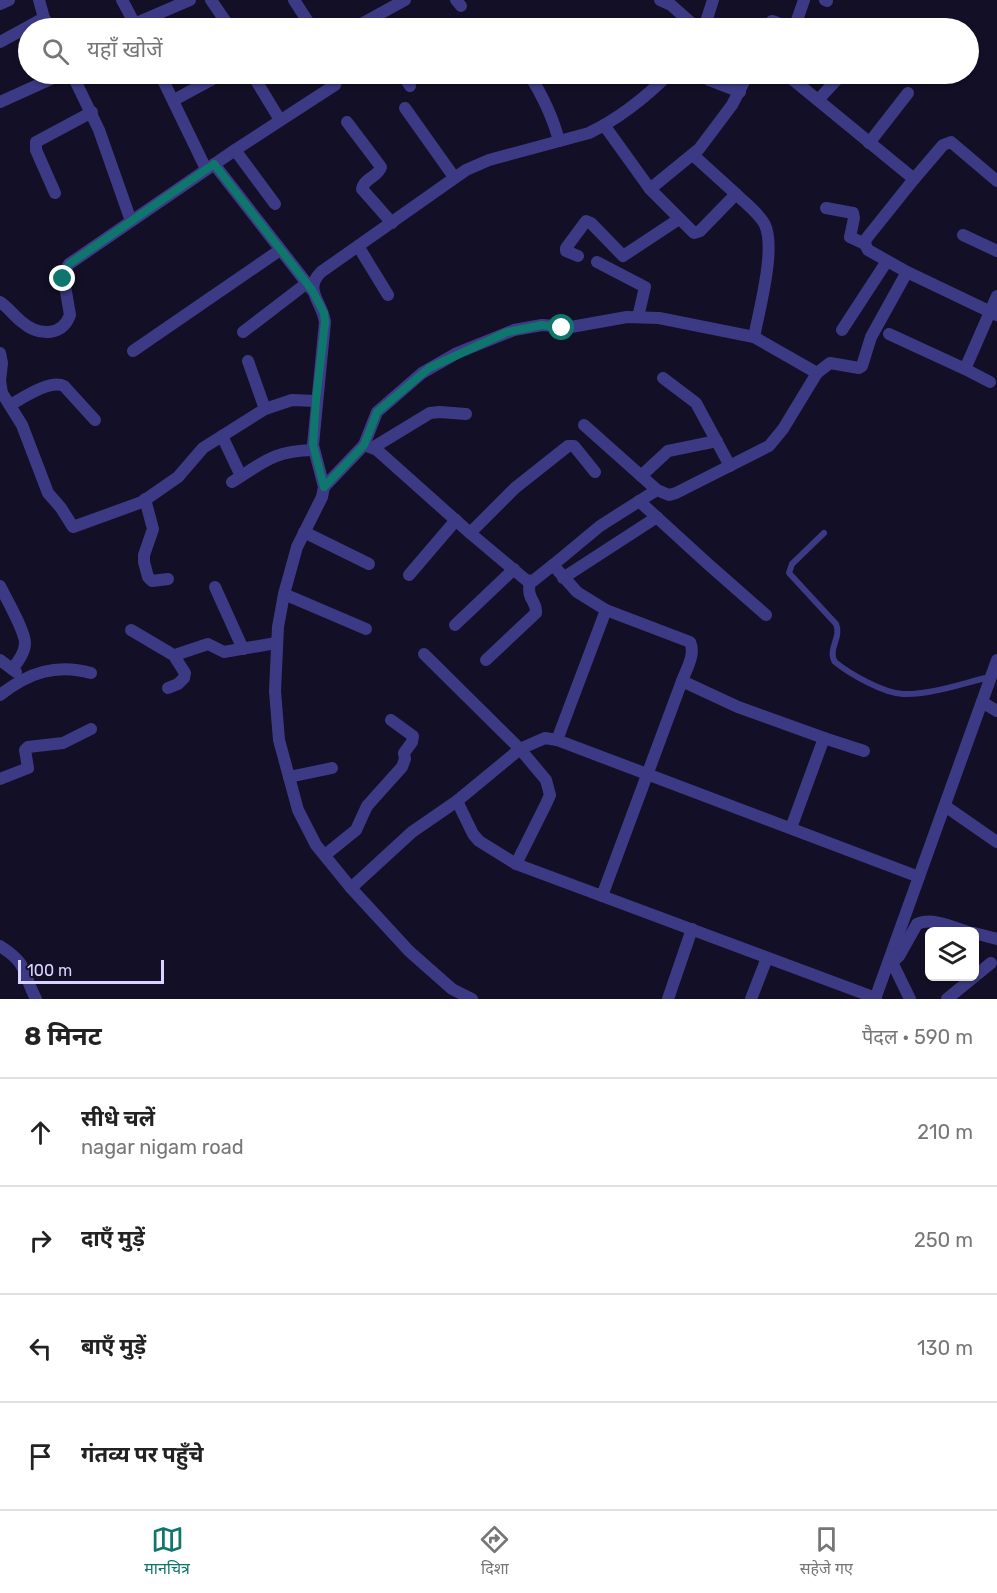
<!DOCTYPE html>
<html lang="hi">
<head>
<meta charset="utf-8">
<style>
	:root { --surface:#fff; --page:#f2f2f2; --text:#222; --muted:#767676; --line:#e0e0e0; --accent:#0f766e }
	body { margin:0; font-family:Rubik,"Noto Sans Devanagari",sans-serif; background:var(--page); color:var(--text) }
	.controls { position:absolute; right:18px; bottom:18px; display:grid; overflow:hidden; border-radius:9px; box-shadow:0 2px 4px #0004 }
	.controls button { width:54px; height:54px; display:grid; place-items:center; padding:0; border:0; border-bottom:2px solid var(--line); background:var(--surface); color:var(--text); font:30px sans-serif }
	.scale { position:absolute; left:18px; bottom:15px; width:146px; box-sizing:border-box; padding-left:6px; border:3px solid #d9d4ff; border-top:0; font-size:16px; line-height:21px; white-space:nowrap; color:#d9d4ff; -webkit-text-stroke:4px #130f26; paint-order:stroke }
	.stop { position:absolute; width:18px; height:18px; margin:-14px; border:4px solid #0f766e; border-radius:50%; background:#fff }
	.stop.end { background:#0f766e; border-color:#fff; box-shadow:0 2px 6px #0008 }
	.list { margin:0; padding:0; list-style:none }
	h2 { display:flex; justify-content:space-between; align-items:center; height:78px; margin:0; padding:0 24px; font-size:26px }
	h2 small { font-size:20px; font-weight:400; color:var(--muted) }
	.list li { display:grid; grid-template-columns:39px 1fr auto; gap:18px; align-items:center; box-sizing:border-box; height:108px; padding:0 24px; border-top:2px solid var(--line) }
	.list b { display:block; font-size:22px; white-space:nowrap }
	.list p { margin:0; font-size:20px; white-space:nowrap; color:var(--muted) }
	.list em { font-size:20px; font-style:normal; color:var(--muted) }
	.icon { flex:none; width:33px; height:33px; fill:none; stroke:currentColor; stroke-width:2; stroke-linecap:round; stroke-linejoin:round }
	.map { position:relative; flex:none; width:997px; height:999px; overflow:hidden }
	.search { position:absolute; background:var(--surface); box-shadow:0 2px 4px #0004; left:18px; right:18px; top:18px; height:66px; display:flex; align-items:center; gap:15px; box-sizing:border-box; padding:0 21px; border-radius:33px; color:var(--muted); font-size:22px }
	.sheet { height:510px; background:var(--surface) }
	nav { display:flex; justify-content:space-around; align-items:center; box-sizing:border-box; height:84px; border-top:2px solid var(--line); background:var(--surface); font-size:16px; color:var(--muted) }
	nav a { display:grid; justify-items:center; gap:3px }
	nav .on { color:var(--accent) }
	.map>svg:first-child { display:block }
</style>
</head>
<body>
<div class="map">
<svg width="997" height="999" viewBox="0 0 997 999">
	<rect width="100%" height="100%" fill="#130f26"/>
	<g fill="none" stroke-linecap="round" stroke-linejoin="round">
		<path stroke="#3d3a85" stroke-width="6" d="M824 533 792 564 789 573 836 624C842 637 827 650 835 662 850 674 883 693 903 694 931 695 963 683 990 677"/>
		<g stroke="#3d3a85" stroke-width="12">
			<polyline points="39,0 44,18"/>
			<polyline points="122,0 137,28"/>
			<polyline points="211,0 230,28"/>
			<polyline points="294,0 312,28"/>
			<polyline points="456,0 461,6"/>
			<polyline points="660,0 671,5 697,28"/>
			<polyline points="825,0 827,1"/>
			<polyline points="0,4 9,0"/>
			<polyline points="772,21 789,27 795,26 804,0"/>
			<polyline points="134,24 190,0"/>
			<polyline points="354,28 405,0"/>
			<polyline points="704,28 713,0"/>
			<polyline points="0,42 44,18 50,28"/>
			<polyline points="72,74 99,130 131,221"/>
			<polyline points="160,74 206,169"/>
			<polyline points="252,74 280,120"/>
			<polyline points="402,74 410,86"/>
			<path d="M529 74C542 95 553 117 559 141"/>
			<polyline points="702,74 709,80 740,92"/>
			<polyline points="786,74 914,179 866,239 865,244 868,250 907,272 997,315"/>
			<polyline points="174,100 222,74"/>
			<polyline points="818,100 842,74"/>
			<polyline points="0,102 62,74"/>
			<polyline points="405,108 454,177"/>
			<path d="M347 122 381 167C378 177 364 178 362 189L392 223"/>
			<polyline points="604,125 650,189 694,233 700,231 736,194 693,155"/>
			<polyline points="869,143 908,93"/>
			<polyline points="235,150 275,204"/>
			<polyline points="214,164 312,290"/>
			<polyline points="914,179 943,145 951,142 997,181"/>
			<polyline points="650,189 699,149 732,105 748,74"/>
			<polyline points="55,193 36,150 36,142 92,112"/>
			<path d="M736 194C745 203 760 214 765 225 776 249 759 311 754 337"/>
			<polyline points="826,208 853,213 854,218 850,237 865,244"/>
			<polyline points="963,235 997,251"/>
			<polyline points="358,246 388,295"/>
			<polyline points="578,256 566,251 566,248 586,221 591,223 623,256 679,219"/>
			<polyline points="597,262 645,287 638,317"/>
			<path d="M0 302C9 308 14 316 22 322 38 336 62 337 70 315L63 274 69 264 235 150 335 85 339 74"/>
			<polyline points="842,330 887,261"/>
			<polyline points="243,332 307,283"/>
			<polyline points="889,334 965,369 997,296"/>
			<polyline points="133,351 280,250"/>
			<polyline points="0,353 2,363 0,381 2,393 22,425 48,493 61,508 73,527 142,502 178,477 203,448 265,409 292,400 316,401"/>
			<polyline points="248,361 265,409"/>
			<polyline points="965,369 990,382"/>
			<polyline points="817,373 830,363 859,368 862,366 871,337 907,272"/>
			<polyline points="663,378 696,403 730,466"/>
			<path d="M10 405C23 398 50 379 64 386L95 420"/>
			<polyline points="584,425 657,490"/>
			<polyline points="222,436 241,476"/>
			<polyline points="364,445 377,450 470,533 526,580 533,581 553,565"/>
			<polyline points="374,447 430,413 440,412 466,414"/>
			<polyline points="641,476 668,451 717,441"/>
			<path d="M232 482C264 462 273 451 313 450"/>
			<path d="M324 487 364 445 377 412 422 373 457 353 514 330 542 325 571 327 627 317 659 318 754 337 817 373 783 429 769 446 676 493 669 495 657 490 652 493 600 526 553 565 577 592 606 610 690 642C696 654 686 670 682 681"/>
			<polyline points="145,499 153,529 144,555 144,562 148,577 152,581 168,579"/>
			<polyline points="639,501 708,564 766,615"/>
			<polyline points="304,532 369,564"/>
			<polyline points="470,533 515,488 568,446 574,446 595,472"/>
			<polyline points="409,575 456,520"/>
			<polyline points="563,578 657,517"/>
			<path d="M0 586C6 598 25 631 25 643 25 653 18 662 12 669"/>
			<polyline points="215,587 243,649"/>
			<polyline points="284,594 366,629"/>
			<polyline points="606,610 557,740 919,877"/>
			<polyline points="455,625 514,569"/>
			<polyline points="131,630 175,656"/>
			<polyline points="424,654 520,749 546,780 550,795 546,804 516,864 602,896"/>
			<polyline points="0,660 16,672"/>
			<path d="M486 660 536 613C537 600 526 601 530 581"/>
			<polyline points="168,688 178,684 184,678 185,673 176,659 178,654 208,644 224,652 276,643"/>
			<path d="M0 695C28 673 56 663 91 673"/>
			<polyline points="982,702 997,711"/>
			<polyline points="824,738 864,751"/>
			<polyline points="289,777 332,768"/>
			<polyline points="0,779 28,768 25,750 28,747 63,743 91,729"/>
			<polyline points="457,801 473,834 479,841 516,864"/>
			<polyline points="945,806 997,842"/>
			<polyline points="791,828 824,738 738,707 682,681 602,896 876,998"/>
			<polyline points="325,855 356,830 367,806 402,767 405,759 404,753 412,742 413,736 391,720"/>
			<polyline points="351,888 412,832 457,801 520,749 545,738 557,740"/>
			<polyline points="974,933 997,939"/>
			<path d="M0 946C29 964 22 973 36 999"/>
			<polyline points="892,962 910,999"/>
			<path d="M890 964 899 956 917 924C932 917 953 927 968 932"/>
			<path d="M472 999 452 989 409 951 351 888 316 845 298 810 279 740 275 691 278 627 284 594 297 547 322 497 324 487 313 445 325 322C322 301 303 290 321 272L466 170 489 160 589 133C620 118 645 98 669 74"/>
			<polyline points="668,999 692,929"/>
			<polyline points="751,999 767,958"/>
			<polyline points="875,999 997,660"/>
			<polyline points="947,999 991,963"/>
		</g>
	</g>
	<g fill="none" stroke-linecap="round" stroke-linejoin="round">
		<polyline stroke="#0f766e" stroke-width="8" points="63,279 63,274 69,264 214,164 312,290 324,313 325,322 316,400 313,445 324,487 364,445 377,412 429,368 507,332 542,325 562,328"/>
	</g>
</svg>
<div class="controls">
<button><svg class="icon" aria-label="layers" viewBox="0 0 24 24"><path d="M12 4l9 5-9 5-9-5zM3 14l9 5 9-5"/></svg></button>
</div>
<div class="scale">100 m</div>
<div class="stop" style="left:562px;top:328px"></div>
<div class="stop end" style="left:63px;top:279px"></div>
<div class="search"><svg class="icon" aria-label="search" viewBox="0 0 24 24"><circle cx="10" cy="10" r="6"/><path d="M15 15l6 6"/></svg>यहाँ खोजें</div>
</div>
<section class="sheet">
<h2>8 मिनट<small>पैदल · 590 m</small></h2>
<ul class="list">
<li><svg class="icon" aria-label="ahead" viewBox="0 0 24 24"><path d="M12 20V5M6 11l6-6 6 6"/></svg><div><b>सीधे चलें</b><p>nagar nigam road</p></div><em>210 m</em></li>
<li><svg class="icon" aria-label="right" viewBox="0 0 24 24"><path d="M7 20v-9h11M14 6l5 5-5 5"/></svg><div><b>दाएँ मुड़ें</b></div><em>250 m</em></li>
<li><svg class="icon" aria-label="left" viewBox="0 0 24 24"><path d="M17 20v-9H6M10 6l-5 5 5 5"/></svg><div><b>बाएँ मुड़ें</b></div><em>130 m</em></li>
<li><svg class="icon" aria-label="arrive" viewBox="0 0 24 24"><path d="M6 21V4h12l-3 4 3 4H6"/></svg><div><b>गंतव्य पर पहुँचे</b></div></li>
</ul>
</section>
<nav>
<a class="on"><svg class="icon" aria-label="map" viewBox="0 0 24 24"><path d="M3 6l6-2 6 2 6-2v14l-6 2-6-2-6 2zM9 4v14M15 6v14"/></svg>मानचित्र</a>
<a><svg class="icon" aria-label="directions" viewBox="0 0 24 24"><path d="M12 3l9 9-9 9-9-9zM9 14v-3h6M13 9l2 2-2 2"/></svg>दिशा</a>
<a><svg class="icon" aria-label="saved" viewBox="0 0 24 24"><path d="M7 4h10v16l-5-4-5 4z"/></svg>सहेजे गए</a>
</nav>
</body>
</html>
